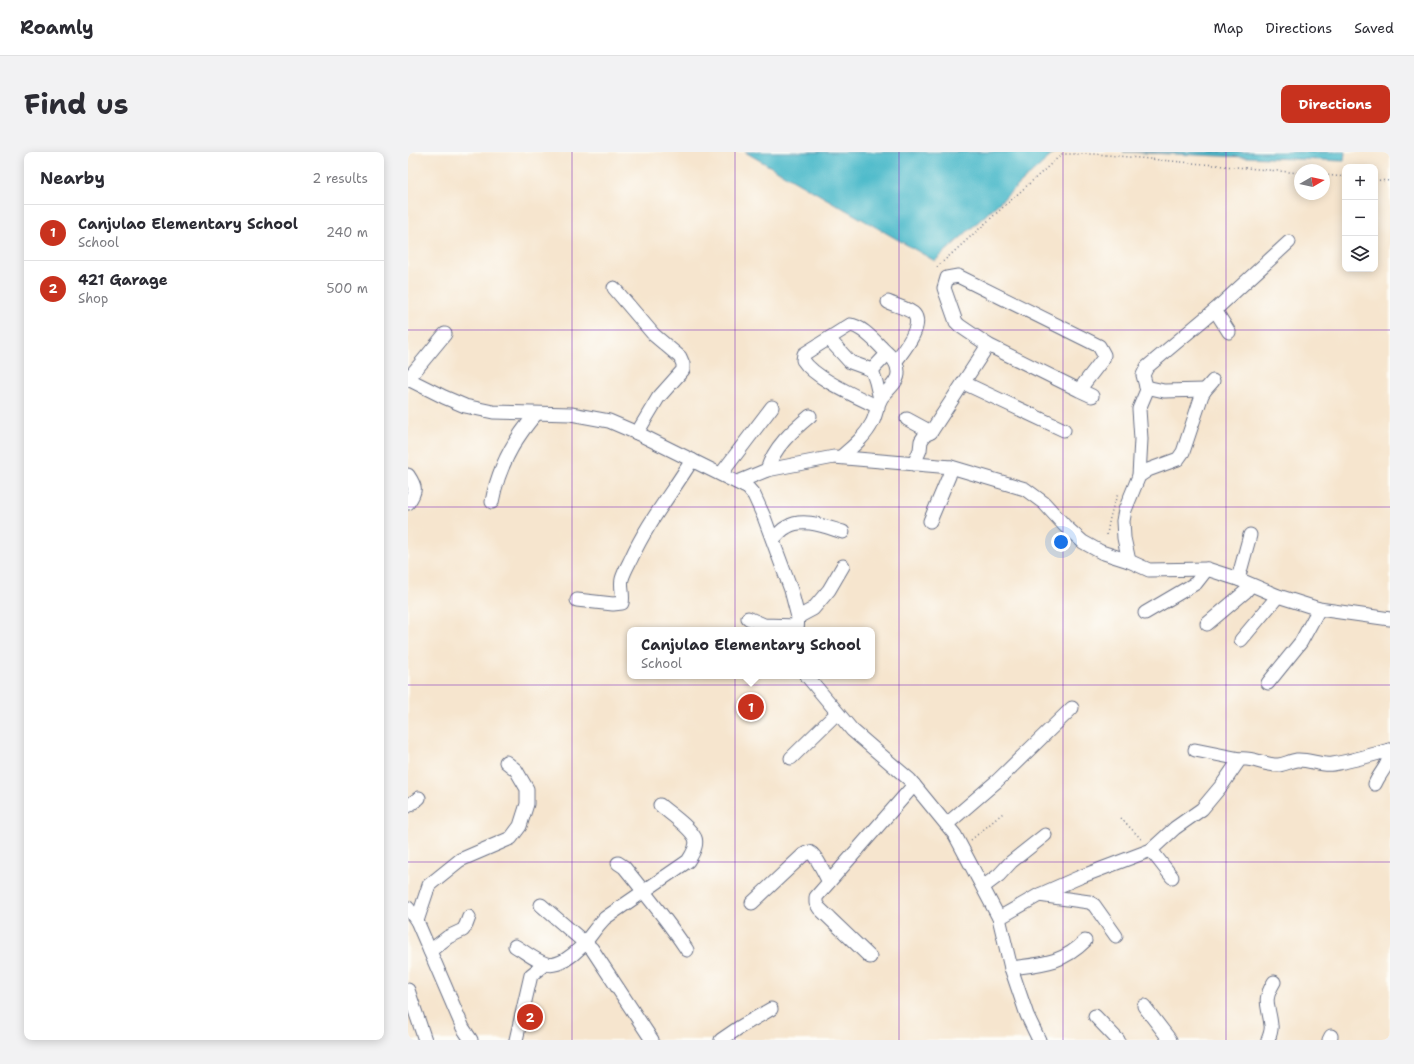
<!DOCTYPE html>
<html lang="en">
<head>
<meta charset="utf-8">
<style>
	:root { --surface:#fff; --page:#f2f2f3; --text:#2b2b33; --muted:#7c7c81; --line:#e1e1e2; --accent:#c8321e }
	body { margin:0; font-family:"Shantell Sans",sans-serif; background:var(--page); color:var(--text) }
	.controls { position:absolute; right:12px; top:12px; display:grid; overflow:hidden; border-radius:8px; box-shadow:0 2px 10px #0003 }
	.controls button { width:36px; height:36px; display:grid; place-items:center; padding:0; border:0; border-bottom:1px solid var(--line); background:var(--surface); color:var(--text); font:20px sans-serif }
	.compass { position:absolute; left:886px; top:12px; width:36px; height:36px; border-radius:50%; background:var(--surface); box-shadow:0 2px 10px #0003; rotate:81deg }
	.you { position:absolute; left:653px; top:390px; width:14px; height:14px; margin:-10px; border:3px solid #fff; border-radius:50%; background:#1a73e8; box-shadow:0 0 0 6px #1a73e833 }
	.badge { display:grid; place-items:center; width:26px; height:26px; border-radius:50%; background:var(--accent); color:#fff; font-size:13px; font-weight:700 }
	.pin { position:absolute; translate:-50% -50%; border:2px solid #fff; box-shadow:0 1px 4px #0006 }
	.popup { position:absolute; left:219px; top:475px; width:248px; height:52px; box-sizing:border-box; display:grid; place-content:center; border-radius:8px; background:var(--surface); filter:drop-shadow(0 1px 3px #0005); font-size:13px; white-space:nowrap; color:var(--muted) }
	.popup b { font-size:15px; color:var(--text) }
	.popup::after { content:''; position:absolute; left:50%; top:100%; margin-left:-8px; border:8px solid transparent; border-top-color:var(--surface) }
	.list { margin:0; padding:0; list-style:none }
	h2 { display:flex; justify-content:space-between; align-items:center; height:52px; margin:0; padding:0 16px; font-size:17px }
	h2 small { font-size:13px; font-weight:400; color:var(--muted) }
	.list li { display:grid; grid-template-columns:26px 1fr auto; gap:12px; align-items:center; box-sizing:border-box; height:56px; padding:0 16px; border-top:1px solid var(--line) }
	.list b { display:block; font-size:15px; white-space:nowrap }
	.list p { margin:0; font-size:13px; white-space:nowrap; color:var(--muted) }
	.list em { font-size:13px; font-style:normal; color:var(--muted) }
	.icon { flex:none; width:22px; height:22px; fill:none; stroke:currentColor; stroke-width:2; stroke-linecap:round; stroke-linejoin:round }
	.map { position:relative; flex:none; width:982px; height:888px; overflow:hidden; border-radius:8px }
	header { display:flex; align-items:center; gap:24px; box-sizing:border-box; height:56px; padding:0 20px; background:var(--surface); border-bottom:1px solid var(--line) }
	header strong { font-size:19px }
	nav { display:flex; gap:22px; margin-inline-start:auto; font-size:14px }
	.intro { display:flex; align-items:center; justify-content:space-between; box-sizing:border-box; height:96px; padding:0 24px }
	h1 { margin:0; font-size:28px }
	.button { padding:10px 18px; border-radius:8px; background:var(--accent); color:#fff; font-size:14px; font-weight:700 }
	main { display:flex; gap:24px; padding:0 24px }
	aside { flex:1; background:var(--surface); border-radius:8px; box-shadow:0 2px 10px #0003 }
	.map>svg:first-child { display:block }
</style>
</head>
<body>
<header>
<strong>Roamly</strong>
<nav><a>Map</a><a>Directions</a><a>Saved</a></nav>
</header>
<div class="intro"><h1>Find us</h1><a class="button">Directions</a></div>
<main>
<aside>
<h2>Nearby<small>2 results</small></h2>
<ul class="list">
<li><span class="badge">1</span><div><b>Canjulao Elementary School</b><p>School</p></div><em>240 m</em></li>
<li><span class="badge">2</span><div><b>421 Garage</b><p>Shop</p></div><em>500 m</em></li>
</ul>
</aside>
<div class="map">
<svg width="982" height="888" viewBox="0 0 982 888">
	<rect width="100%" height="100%" fill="#fdfcf7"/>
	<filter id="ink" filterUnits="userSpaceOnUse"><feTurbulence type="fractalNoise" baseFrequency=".025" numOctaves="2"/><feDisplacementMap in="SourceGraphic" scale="8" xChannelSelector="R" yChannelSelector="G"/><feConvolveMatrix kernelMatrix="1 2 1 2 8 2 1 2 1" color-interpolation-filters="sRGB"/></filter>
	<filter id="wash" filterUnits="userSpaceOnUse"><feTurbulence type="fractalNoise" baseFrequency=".012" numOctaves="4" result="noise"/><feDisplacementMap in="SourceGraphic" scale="16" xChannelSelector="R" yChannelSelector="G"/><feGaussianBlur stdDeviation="0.9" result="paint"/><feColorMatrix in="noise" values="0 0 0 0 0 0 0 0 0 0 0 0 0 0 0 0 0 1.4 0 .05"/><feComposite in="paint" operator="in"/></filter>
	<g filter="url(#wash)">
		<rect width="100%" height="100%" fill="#f6e5ce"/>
		<g fill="#50bbcb" stroke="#367594">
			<polygon points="337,0 647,0 527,109"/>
			<polygon points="715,0 937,0 936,9"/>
		</g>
	</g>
	<g filter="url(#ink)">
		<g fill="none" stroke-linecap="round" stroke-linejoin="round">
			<defs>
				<g id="minor">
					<polyline points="206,136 246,183 272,205 275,212 275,218 250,246 229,281"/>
					<path d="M480 150C486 153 502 157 506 162 516 174 495 199 488 209"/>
					<polyline points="807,158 821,180"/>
					<polyline points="421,187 442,210 464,218 479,202"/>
					<polyline points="464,218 468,230 472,247"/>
					<polyline points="0,227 36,245 57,254 85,260 163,262 201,269 229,281 340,336 346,343 356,365 383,438 390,465 389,478"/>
					<polyline points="0,227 37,182"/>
					<polyline points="556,231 656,278"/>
					<polyline points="738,235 756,239 797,238"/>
					<polyline points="671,238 695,207 696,203 691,194 550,124 539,126 536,136 548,170 552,174 580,193 671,238 684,244"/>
					<polyline points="499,267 523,280"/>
					<path d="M433 305C444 295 457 285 464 271 468 264 469 252 474 245 479 238 491 230 490 220 490 208 479 202 472 194 464 186 453 174 442 173L396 202 395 208C407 227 450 245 470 255"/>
					<polyline points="506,312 512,298 513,289 517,283 523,280 580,193"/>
					<path d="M359 318C366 295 384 279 402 264"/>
					<polyline points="313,322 364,255"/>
					<path d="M0 323C8 335 9 338 0 351"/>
					<polyline points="731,324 733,287 731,257 739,238 735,223 739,215 807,158 881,90"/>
					<polyline points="330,330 359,318 426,305 543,315 617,337 636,351 657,374 675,390 693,400 721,409 741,418 799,417 830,427 870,444 911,457 982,467"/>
					<path d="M84 350C90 317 106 287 128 262"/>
					<polyline points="522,369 541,324 543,315"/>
					<path d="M365 388C369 383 373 378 379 375 395 365 418 375 435 380"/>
					<polyline points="721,409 716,386 715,369 717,358 731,324 740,318 770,307 775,300 794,243 797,238 805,229"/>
					<polyline points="830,427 842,383"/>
					<path d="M169 448 205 452 214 451C216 443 212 435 214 427 216 420 220 413 223 407 239 371 264 341 284 308"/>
					<polyline points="737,461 788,431 799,417"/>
					<polyline points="390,465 405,457 421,438 435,414"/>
					<polyline points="340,466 356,473 389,474"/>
					<polyline points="799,472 837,440 843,433"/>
					<polyline points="833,488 870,444"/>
					<polyline points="399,524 444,578 502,628 547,683 591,766 603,816 619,863 631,888"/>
					<polyline points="860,531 893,490 911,457"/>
					<polyline points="787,598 832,607"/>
					<polyline points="383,606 429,561"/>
					<path d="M967 632C973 618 982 614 981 598"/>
					<polyline points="0,654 11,646"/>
					<polyline points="539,672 589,629 664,556"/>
					<polyline points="743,698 764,725"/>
					<path d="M210 711 216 715C238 742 260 769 279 798"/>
					<polyline points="575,735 591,723 603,710 637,683"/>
					<polyline points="631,743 681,750 686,753 708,784"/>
					<path d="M344 751 395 703C397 702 400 700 401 700 407 700 418 725 421 730"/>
					<polyline points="133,753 184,797 244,888"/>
					<polyline points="0,756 9,769 55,876 63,888"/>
					<path d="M591 766 631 743 672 725 743 698 767 676 794 657 814 633 832 607C845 605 857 614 871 613 877 612 883 609 889 608 901 607 913 614 925 612 944 609 963 603 982 598"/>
					<polyline points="9,769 21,733 52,708 103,686 112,674 119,652 119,637 108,618 98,610"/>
					<path d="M107 794C116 799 129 810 139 812 145 814 151 811 157 808 177 796 182 781 197 766L280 709C284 703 290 693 287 686 281 674 261 661 252 653"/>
					<polyline points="22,799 40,785 55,778 58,773 61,765"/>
					<polyline points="462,805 411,756 408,751 408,745 506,633"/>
					<path d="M603 816C633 812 654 812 677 789"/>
					<polyline points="0,838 17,888"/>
					<polyline points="736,854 762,888"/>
					<polyline points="687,864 710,888"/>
					<polyline points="108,888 123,823 137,812"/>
					<polyline points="313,888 332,875 363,857"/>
					<path d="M860 888C862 883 864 878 863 873 861 853 854 850 866 830"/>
					<polyline points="921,888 923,884"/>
				</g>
			</defs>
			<use href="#minor" stroke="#686f85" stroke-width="15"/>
			<g stroke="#686f85" stroke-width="1.5" stroke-dasharray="1 3" stroke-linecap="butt">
				<polyline points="916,23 937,25"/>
				<polyline points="967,28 982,29"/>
				<polyline points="529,115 654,2 688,2 892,21"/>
				<path d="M699 383C701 368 704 355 710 342"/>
				<polyline points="713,666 735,689"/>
				<polyline points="563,688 595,661"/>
			</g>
			<use href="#minor" stroke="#fff" stroke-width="13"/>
		</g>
	</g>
	<path fill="none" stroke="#7b2cbf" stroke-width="1" stroke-opacity="0.55" d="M164 0V888M327 0V888M491 0V888M655 0V888M818 0V888M0 178H982M0 355H982M0 533H982M0 710H982"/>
</svg>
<div class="controls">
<button>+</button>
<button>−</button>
<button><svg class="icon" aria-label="layers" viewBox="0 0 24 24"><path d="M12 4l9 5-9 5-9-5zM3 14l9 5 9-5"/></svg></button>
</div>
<svg class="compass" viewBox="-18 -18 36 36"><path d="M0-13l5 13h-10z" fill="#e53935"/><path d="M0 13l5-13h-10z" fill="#7c7c81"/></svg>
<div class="you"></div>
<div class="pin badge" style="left:343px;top:555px">1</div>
<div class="popup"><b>Canjulao Elementary School</b>School</div>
<div class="pin badge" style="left:122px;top:865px">2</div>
</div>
</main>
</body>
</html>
